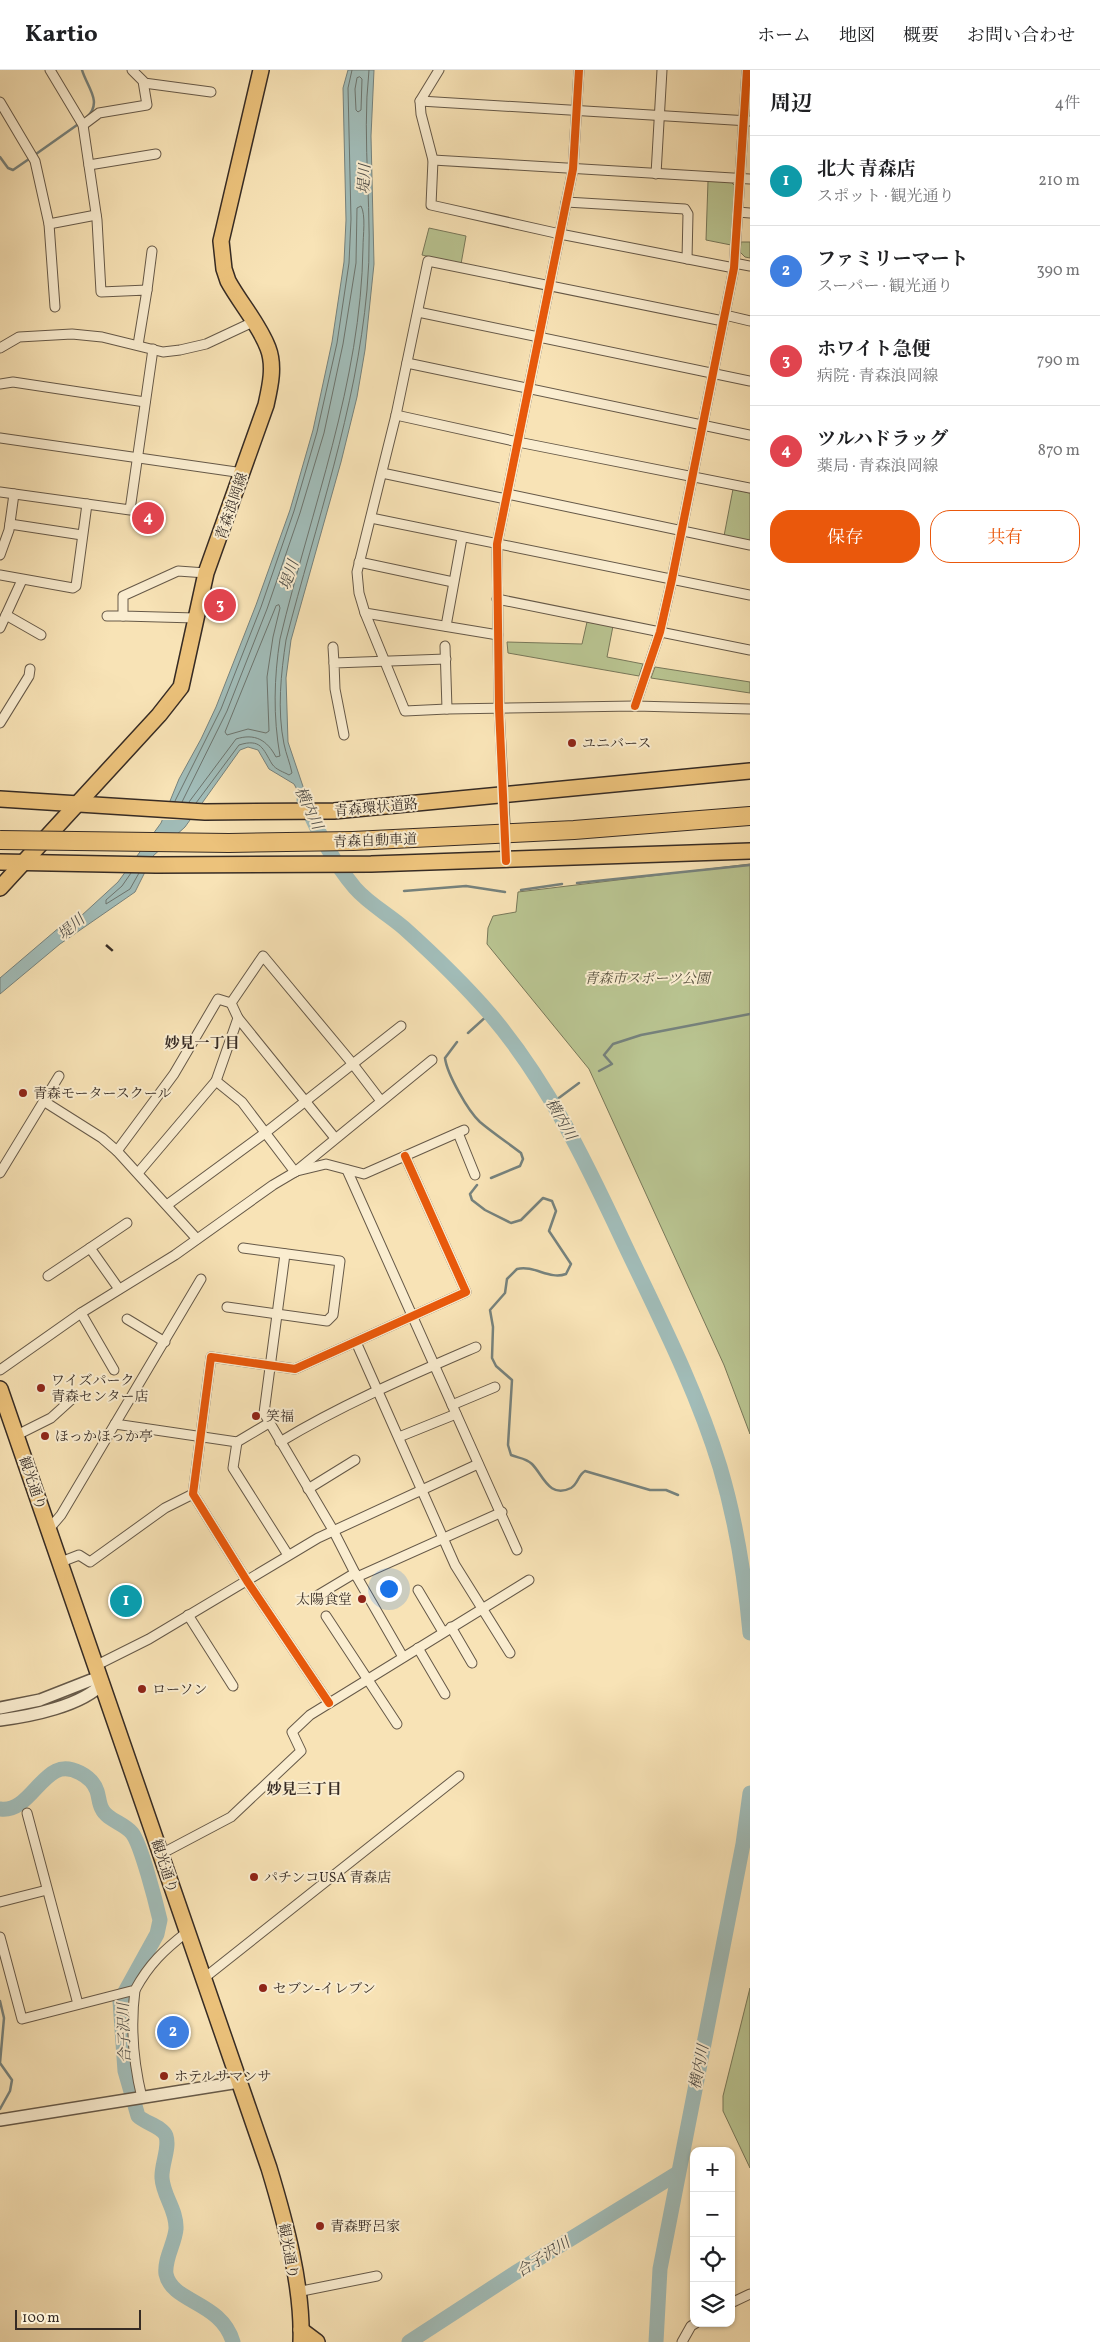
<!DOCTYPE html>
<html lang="ja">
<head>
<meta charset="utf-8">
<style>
	:root { --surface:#fff; --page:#f2f2f2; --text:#202124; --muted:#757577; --line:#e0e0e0; --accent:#ea580c }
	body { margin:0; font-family:Vollkorn,"Noto Serif JP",serif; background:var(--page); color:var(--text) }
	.controls { position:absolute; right:15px; bottom:15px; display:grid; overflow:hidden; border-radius:10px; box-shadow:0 1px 4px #0004 }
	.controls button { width:45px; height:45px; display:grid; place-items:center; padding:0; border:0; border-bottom:1px solid var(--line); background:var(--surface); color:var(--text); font:25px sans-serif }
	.scale { position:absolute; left:15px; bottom:12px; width:126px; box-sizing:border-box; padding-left:5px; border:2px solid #362b24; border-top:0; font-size:14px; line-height:18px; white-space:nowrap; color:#362b24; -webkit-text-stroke:4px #faedd0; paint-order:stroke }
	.you { position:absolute; left:388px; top:1518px; width:18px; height:18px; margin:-12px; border:4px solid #fff; border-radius:50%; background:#1a73e8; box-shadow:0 0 0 8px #1a73e833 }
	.badge { display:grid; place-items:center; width:32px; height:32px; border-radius:50%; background:var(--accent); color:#fff; font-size:16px; font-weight:700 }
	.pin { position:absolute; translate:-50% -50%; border:2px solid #fff; box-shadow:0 1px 5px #0006 }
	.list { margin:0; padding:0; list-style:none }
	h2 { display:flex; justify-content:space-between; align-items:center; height:65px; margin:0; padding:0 20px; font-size:21px }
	h2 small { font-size:16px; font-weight:400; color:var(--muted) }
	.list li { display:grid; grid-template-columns:32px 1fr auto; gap:15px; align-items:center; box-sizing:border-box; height:90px; padding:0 20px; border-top:1px solid var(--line) }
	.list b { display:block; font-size:19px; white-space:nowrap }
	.list p { margin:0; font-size:16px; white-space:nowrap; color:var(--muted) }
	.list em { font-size:16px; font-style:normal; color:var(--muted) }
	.actions { display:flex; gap:10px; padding:15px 20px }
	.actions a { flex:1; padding:11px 0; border:1px solid var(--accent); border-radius:20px; text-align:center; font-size:18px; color:var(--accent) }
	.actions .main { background:var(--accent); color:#fff }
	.icon { flex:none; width:28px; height:28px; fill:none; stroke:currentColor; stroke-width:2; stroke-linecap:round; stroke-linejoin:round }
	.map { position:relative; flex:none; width:750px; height:2272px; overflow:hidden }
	header { display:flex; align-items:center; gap:30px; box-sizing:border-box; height:70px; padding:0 25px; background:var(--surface); border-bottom:1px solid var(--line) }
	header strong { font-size:24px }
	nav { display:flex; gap:28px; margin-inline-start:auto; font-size:18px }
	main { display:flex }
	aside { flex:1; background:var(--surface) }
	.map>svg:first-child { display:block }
</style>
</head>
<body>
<header>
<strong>Kartio</strong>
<nav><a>ホーム</a><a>地図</a><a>概要</a><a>お問い合わせ</a></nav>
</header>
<main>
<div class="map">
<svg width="750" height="2272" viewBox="0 0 750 2272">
	<rect width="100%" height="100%" fill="#f8e3b6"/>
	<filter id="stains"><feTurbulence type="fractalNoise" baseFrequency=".004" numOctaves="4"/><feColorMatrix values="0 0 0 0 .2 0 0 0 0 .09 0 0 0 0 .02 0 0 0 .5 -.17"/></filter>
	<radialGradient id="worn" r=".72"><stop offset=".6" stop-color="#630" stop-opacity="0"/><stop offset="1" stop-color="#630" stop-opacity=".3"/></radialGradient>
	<g fill="#b9c491" stroke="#78785a">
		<polygon points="708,111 731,112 735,116 731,175 706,170"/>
		<polygon points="429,158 466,166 461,194 422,185"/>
		<polygon points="741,172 750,172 750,188 745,187 740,182"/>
		<polygon points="733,419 750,423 750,471 724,466"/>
		<polygon points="587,552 613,556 607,587 643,594 639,606 508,583 507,572 582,574"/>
		<polygon points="655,597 750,612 750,623 651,608"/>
		<polygon points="750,794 750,1364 724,1295 589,999 487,874 488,858 493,846 516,842 518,822"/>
		<polygon points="750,1918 750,2098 723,2041 723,2026"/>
	</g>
	<polygon fill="#a1bcb8" stroke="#76827d" points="348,0 374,0 371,66 374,194 365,280 357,327 341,392 291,570 286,608 288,672 316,755 294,714 269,699 258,680 248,677 240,680 185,757 153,786 135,822 60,874 0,924 0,908 61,856 81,846 118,812 161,753 179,709 201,669 216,637 256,535 290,440 313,360 332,272 344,192 346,150 343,18"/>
	<polygon fill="#f8e3b6" points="167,731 205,733 193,750 159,750"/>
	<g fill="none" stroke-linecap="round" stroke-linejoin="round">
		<g stroke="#6c746e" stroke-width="1">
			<polygon points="360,7 362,9 361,40 358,42 356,40 355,19 357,8"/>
			<polygon points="279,535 280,538 273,567 267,607 269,661 266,663 248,659 227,665 225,662 276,536"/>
			<polyline points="175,731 221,639 261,537 294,441 317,362 337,273 349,193 351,149 348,18 352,0"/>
			<path d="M182 732 227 641 267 539 300 443 324 363 343 274 356 193 357 138 361 136C366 145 363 166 363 177 361 313 311 439 280 569 274 608 273 646 280 686L276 687C267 670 255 663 236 669L189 732"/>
			<path d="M196 733 239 675C261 668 263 679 272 694 276 700 284 702 289 705L292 703C290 693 286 684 284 674 277 640 281 603 286 570 316 453 356 340 367 220 374 147 361 73 369 0"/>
			<polyline points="131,803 122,816 106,830 106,834 130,819 139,803"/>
		</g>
		<g stroke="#76827d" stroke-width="2.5">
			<path d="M82 0C87 17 103 32 87 47"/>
			<polyline points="36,84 77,55"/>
			<polyline points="0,87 8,98 13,100 29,89"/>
			<polyline points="577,813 750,795"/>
			<polyline points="521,820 562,814"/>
			<polyline points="404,821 466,816 505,822"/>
			<polyline points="360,822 367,822"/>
			<polyline points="468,963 489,944"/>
			<path d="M457 972 445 988C447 1004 468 1041 480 1052 493 1063 508 1073 521 1083L523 1089 520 1096 491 1108"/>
			<polyline points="599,1001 612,994 604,985 613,974 641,965 750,944"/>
			<polyline points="552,1033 579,1013"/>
			<path d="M477 1115 470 1124 472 1130 485 1140 511 1153 521 1150 543 1128 552 1131 556 1141 549 1161 571 1194 566 1204C549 1210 535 1195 517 1199L507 1209 505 1223 490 1240 493 1257 492 1288 496 1296 512 1310 508 1375 511 1385C518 1388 526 1388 532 1394 543 1405 549 1429 571 1418 578 1414 578 1405 585 1401L650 1420H666L678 1425"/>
			<polyline points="0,1931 4,1948 0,1993 12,2010 10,2021 0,2039"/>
		</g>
		<g stroke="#a1bcb8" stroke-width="15">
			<path d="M304 730C318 762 333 792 355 818 369 834 388 844 404 858 434 885 463 913 490 944 547 1011 585 1090 622 1169 657 1243 696 1318 720 1397 736 1451 745 1507 750 1563"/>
			<path d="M0 1739C24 1743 37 1710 56 1701 70 1694 92 1706 97 1721 99 1727 99 1734 102 1739 107 1750 124 1753 132 1763 141 1774 156 1833 160 1850L157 1864 120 1931 125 2001 138 2046C145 2053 163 2057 166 2066 170 2078 161 2095 162 2108 163 2126 177 2140 176 2159 175 2173 164 2189 166 2204 172 2233 221 2231 233 2272"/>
			<polyline points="409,2272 515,2203 678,2103"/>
			<polyline points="656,2272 660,2199 743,1774 750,1723"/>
		</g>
		<defs>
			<g id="minor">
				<polyline points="50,0 83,55 97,150 101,222 147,220 138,275"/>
				<polyline points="439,0 420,31 421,44 433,90 431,135 560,164 734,198"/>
				<polyline points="144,13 211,22"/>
				<polyline points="420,31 749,51"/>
				<polyline points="0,32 35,91 49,154 55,237"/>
				<polyline points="83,55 99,43 147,35 143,11 132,0"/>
				<polyline points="433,90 750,109"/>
				<polyline points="89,95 156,84"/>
				<polyline points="656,104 662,0"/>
				<polyline points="566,132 685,139 688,144 687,189"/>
				<polyline points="738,142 750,143"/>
				<polyline points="49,154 96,145"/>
				<polyline points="734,193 750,196"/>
				<polyline points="147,220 152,181"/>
				<polyline points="418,242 750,311"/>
				<polyline points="725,245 750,251"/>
				<polyline points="0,278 19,267 72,264 102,267 163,282 180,280 206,274 253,252"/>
				<polyline points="407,293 750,365"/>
				<polyline points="0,314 13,312 145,332"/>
				<polyline points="396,345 518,372 750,418"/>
				<polyline points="0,368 243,403"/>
				<polyline points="382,403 506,429"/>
				<polyline points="0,422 130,440 153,279"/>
				<polyline points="507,424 750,475"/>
				<polyline points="371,448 750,525"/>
				<polyline points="10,454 82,465"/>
				<polyline points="0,485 9,460 14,424"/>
				<polyline points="359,492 453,512"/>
				<polyline points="0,505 73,518 76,516 87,434"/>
				<polyline points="497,529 750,580"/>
				<polyline points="365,543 405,641 447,639"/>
				<polyline points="6,545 41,565"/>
				<polyline points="107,546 123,546"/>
				<polyline points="195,548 123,546 123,526 178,501 206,503"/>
				<polyline points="446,556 462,468"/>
				<polyline points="0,558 22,510"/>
				<polyline points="498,565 365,543 359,523 357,502 396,345 428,191 723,251"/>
				<polyline points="445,576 447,639 635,636 750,639"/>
				<polyline points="333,577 334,593"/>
				<polyline points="635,636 660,562 672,509 734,198 747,0"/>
				<polyline points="0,653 29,606 30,599"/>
				<polyline points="344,665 335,619 334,593 446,589"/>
				<polyline points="505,754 499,638 497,474 573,99 579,0"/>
				<polyline points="505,773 506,791"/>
				<polyline points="238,948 335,1068"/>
				<polyline points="216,1011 242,1032 295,1102"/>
				<polyline points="45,1032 102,1068 117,1081 197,1169"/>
				<polyline points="458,1063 475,1105"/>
				<polyline points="117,1081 174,1004 218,929 231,933"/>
				<polyline points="347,1100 517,1480"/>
				<polyline points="297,1101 326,1094 364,1104 464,1060"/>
				<polyline points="0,1103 59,1006"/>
				<polyline points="138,1103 216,1011 238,948 231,933 263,886 352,993 381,1031"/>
				<polyline points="167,1135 265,1063 401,956"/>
				<polyline points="90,1178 127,1153"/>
				<polyline points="285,1184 264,1343 333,1460 357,1507 403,1587"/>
				<polyline points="48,1206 90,1178 119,1219"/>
				<polyline points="227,1237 327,1251 333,1245 340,1191 243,1178"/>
				<polyline points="81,1243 114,1300"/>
				<polyline points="127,1249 165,1272"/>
				<polyline points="356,1272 455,1495 510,1583"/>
				<polyline points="0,1300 81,1243 175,1185 273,1115 295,1102 432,990"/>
				<polyline points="452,1335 495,1317"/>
				<polyline points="115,1354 237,1372 269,1353"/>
				<polyline points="17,1365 51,1348 72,1329"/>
				<polyline points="399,1367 456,1344"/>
				<polyline points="237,1372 233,1398 288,1485"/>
				<path d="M280 1372C343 1334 409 1306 476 1277"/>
				<polyline points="308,1419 355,1390"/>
				<polyline points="49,1459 61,1445 201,1209"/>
				<polyline points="61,1492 79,1485 90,1492 165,1438 193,1424"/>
				<polyline points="357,1507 502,1442"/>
				<polyline points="418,1520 443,1562"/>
				<polyline points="315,1527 355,1503"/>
				<polyline points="188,1545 233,1616"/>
				<polyline points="326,1546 397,1654"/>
				<polyline points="451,1557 472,1593"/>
				<polyline points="418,1578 445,1624"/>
				<polyline points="97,1595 149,1569 318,1468 478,1394"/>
				<polyline points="329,1633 247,1511 193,1424 211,1287 295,1299 466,1222 405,1086"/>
				<polyline points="27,1743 78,1934"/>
				<polyline points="161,1784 231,1747 301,1681 292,1662 310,1645 529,1510"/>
				<polyline points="0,1832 47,1820"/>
				<path d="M0 1867 22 1949 135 1920C149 1894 164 1880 187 1862"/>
				<polyline points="203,1909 459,1706"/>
				<path d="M135 1920C130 1958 133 1991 142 2028"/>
				<polyline points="297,2222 377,2206"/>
				<polyline points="731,2233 750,2224"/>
				<polyline points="682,2272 691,2256 696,2253"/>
			</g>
			<g id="tertiary">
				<path d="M0 1638 40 1630 91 1610 103 1613C82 1636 31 1646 0 1650"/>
				<polyline points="0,2050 239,2012"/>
			</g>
			<path id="primary" d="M0 818 159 645 181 617 206 503 266 335C270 317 275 296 268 278 259 254 240 233 228 211L224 199 221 171 261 0"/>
			<g id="trunk">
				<polyline points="0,729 205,742 334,741 750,701"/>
				<polyline points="0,792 156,795 371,794 750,781"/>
				<path d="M0 1319 269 2098C285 2151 303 2216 301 2272"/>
				<polyline points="301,2260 317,2272"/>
			</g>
			<polyline id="motorway" points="353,771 574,760 750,746"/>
		</defs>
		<use href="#minor" stroke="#665948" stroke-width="11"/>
		<use href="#tertiary" stroke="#665948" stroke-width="14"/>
		<use href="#primary" stroke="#362b24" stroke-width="18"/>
		<use href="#trunk" stroke="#362b24" stroke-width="18"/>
		<use href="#motorway" stroke="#362b24" stroke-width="20"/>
		<use href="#minor" stroke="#faedd0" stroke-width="9"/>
		<use href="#tertiary" stroke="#faedd0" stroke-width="11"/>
		<use href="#primary" stroke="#ecc27b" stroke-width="15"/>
		<use href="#trunk" stroke="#ecc27b" stroke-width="15"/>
		<use href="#motorway" stroke="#ecc27b" stroke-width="18"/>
		<polyline stroke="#362b24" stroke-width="2.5" stroke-dasharray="9 9" stroke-linecap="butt" points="106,875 114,882"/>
		<defs>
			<polyline id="motorway-bridge" points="0,770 229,773 353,771"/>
		</defs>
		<use href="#motorway-bridge" stroke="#362b24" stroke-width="20" stroke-linecap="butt"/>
		<use href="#motorway-bridge" stroke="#ecc27b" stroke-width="18"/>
		<defs>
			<g id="cycleway">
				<polyline points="635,636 660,562 672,509 734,198 747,0"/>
				<polyline points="506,791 499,638 497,474 573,99 579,0"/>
				<polyline points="329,1633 247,1511 193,1424 211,1287 295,1299 466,1222 405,1086"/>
			</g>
		</defs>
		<use href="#cycleway" stroke="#faedd0" stroke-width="11"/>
		<use href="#cycleway" stroke="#e8590c" stroke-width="8"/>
	</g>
	<g fill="#8f2418" stroke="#faedd0" stroke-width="2">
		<circle cx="572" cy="673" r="5"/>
		<circle cx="23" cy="1023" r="5"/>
		<circle cx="41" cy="1318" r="5"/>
		<circle cx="256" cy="1346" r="5"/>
		<circle cx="45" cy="1366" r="5"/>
		<circle cx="362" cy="1529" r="5"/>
		<circle cx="142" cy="1619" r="5"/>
		<circle cx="254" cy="1807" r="5"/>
		<circle cx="263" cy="1918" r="5"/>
		<circle cx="164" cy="2006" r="5"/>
		<circle cx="320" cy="2156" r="5"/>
	</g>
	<g text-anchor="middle" stroke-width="4" stroke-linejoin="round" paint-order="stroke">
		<g font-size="14" fill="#362b24" stroke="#faedd0">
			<text transform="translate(231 436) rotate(-71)" y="5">青森浪岡線</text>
			<text transform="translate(376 737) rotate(-5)" y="5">青森環状道路</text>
			<text transform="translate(375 770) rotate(-2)" y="5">青森自動車道</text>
			<text transform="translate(33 1413) rotate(71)" y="5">観光通り</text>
			<text transform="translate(165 1796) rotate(72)" y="5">観光通り</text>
			<text transform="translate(289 2181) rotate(80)" y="5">観光通り</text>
		</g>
		<g font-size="14" fill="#362b24" stroke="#faedd0" text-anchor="start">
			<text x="582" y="678">ユニバース</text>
			<text x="33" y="1028">青森モータースクール</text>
			<text x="51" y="1315">ワイズパーク<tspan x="51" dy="16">青森センター店</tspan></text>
			<text x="266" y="1351">笑福</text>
			<text x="55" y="1371">ほっかほっか亭</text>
			<text x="352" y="1534" text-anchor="end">太陽食堂</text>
			<text x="152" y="1624">ローソン</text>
			<text x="264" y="1812">パチンコUSA 青森店</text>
			<text x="273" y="1923">セブン-イレブン</text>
			<text x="174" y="2011">ホテルサマンサ</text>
			<text x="330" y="2161">青森野呂家</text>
		</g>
		<g font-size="14" font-style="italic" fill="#57513f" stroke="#faedd0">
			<text x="647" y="913">青森市スポーツ公園</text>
		</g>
		<g font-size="15" font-style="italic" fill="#514f49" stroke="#faedd0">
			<text transform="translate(364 109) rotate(-87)" y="5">堤川</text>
			<text transform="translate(289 505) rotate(-72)" y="5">堤川</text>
			<text transform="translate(309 738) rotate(65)" y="5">横内川</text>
			<text transform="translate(71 857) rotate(-41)" y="5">堤川</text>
			<text transform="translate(561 1049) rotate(60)" y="5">横内川</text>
			<text transform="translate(124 1963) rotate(-92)" y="5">合子沢川</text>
			<text transform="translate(699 1997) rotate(-79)" y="5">横内川</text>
			<text transform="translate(543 2187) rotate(-32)" y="5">合子沢川</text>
		</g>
		<g font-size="15" font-weight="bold" fill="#362b24" stroke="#faedd0">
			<text x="202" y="978">妙見一丁目</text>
			<text x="304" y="1724">妙見三丁目</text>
		</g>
	</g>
	<rect width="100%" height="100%" filter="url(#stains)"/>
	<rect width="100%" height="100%" fill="url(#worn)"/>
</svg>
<div class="controls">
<button>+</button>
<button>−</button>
<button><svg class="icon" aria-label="locate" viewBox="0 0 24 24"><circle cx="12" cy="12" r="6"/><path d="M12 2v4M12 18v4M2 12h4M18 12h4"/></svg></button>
<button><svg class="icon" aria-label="layers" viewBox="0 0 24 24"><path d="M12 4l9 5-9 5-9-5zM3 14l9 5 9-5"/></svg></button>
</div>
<div class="scale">100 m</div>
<div class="you"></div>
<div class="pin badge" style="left:126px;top:1531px;background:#0f9aa8">1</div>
<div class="pin badge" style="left:173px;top:1962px;background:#3f7fe0">2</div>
<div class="pin badge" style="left:220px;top:535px;background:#e0444e">3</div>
<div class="pin badge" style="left:148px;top:448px;background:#e0444e">4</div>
</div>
<aside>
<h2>周辺<small>4件</small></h2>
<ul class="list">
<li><span class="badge" style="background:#0f9aa8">1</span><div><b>北大 青森店</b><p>スポット · 観光通り</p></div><em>210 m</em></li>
<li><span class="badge" style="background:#3f7fe0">2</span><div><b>ファミリーマート</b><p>スーパー · 観光通り</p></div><em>390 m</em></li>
<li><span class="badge" style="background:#e0444e">3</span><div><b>ホワイト急便</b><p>病院 · 青森浪岡線</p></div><em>790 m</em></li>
<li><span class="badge" style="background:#e0444e">4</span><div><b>ツルハドラッグ</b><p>薬局 · 青森浪岡線</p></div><em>870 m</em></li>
</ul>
<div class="actions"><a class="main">保存</a><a>共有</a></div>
</aside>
</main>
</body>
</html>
